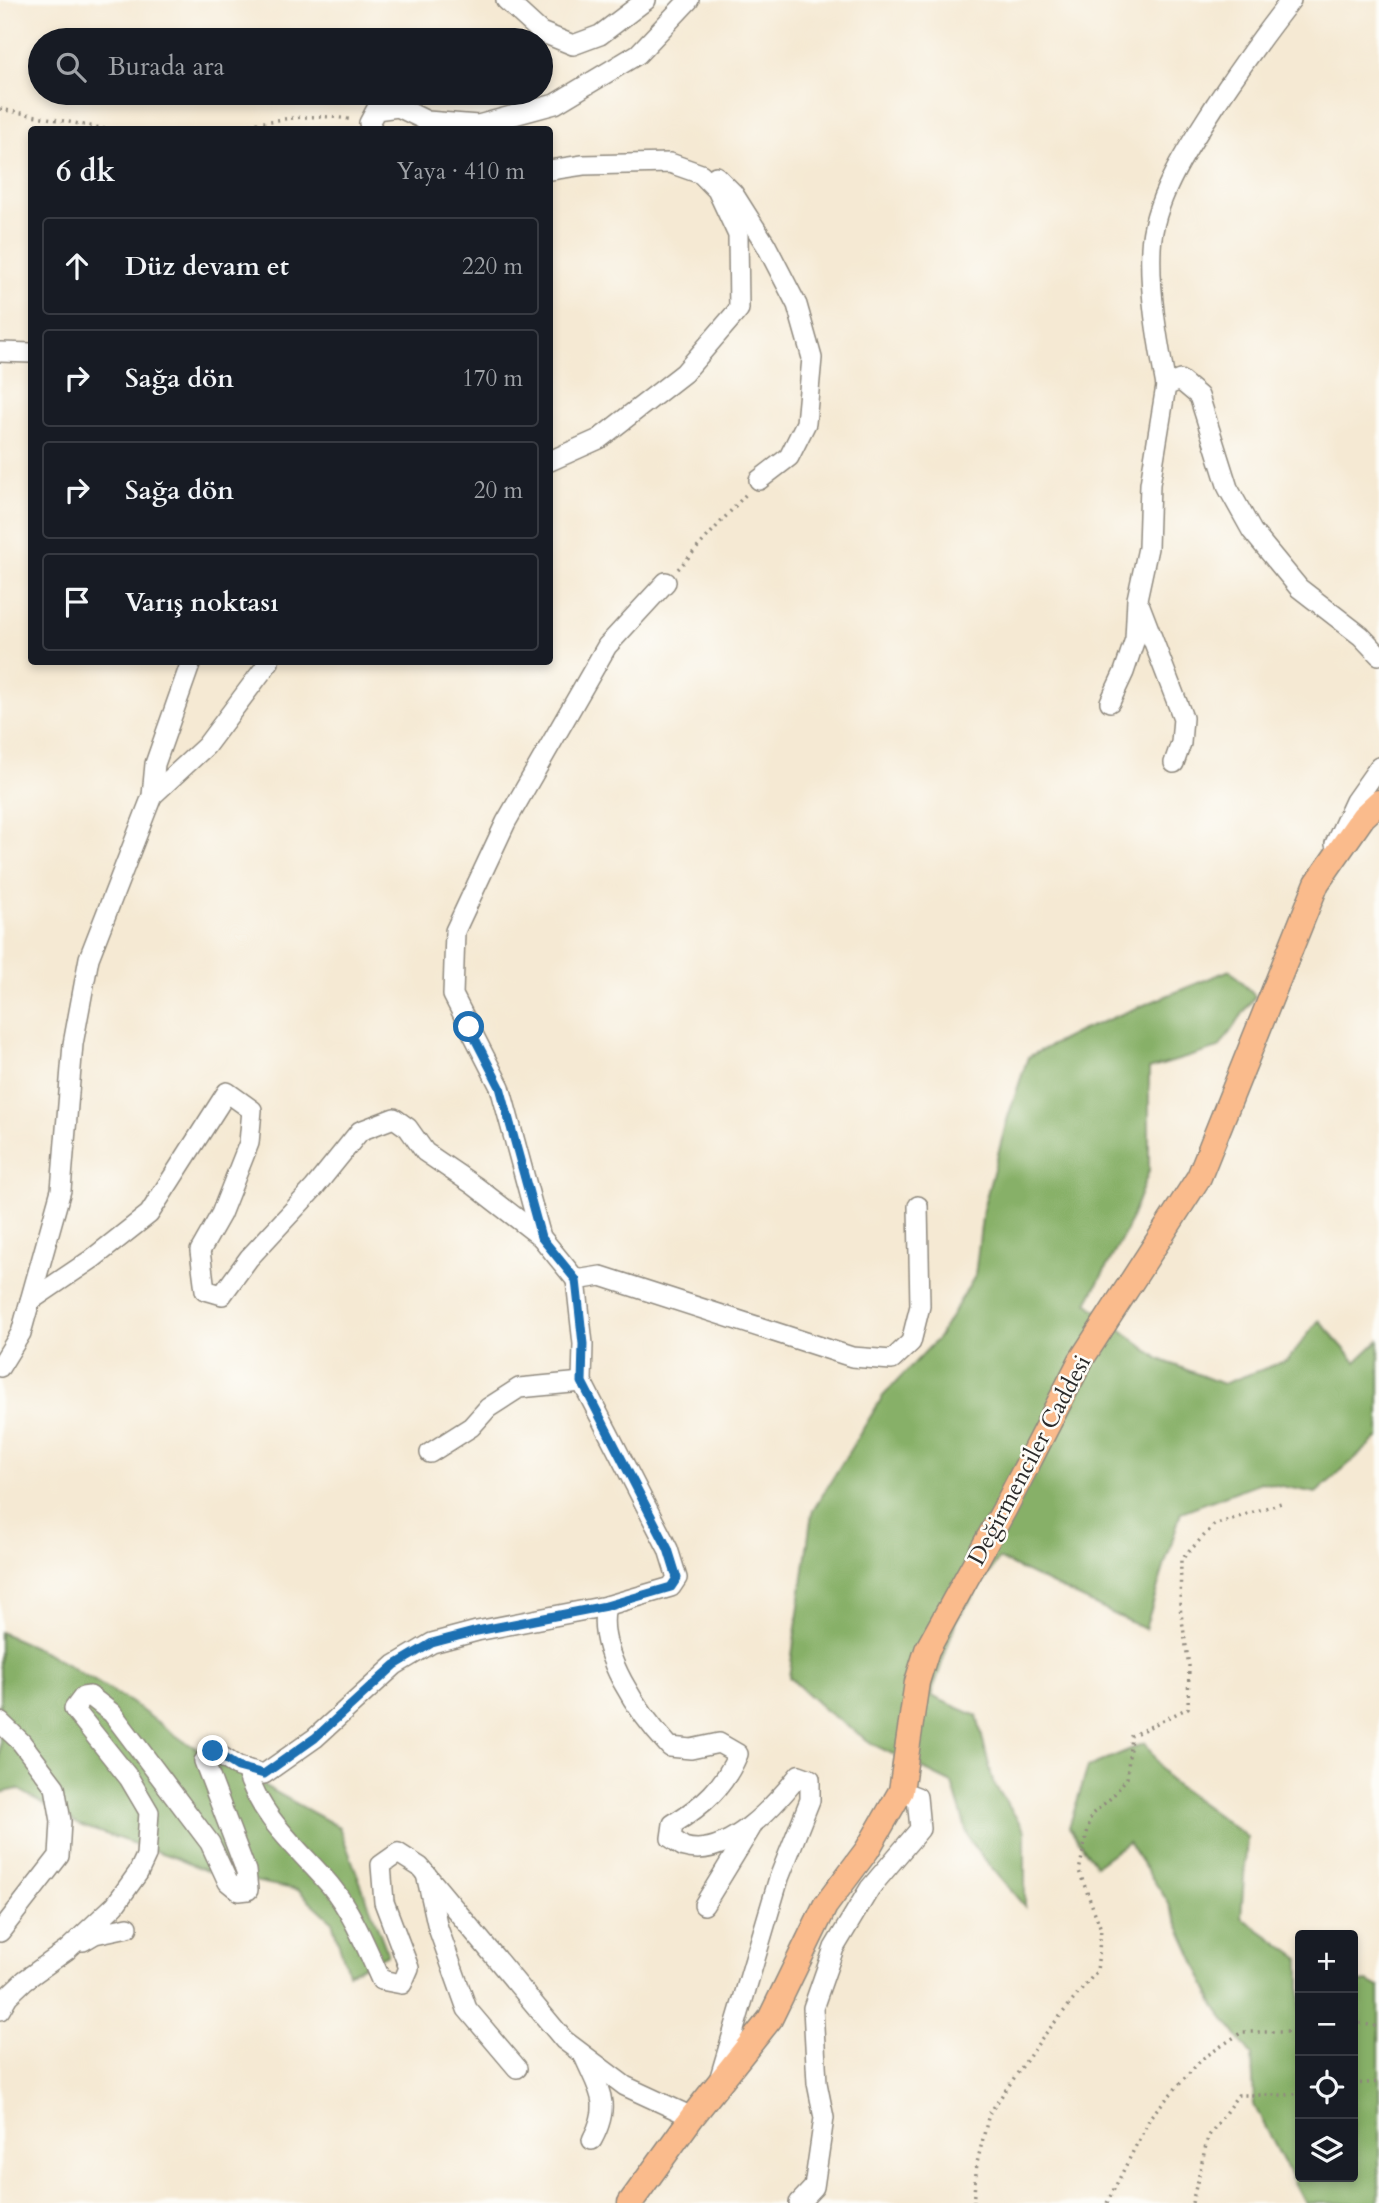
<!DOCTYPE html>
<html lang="tr">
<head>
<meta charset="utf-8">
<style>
	:root { --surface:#171b24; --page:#20242c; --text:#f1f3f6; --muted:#9ea1a6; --line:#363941 }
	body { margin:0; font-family:Cardo,serif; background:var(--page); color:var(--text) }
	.controls { position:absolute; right:21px; bottom:21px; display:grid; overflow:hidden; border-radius:7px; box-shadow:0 4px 10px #0003 }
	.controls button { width:63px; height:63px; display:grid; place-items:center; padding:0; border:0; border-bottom:2px solid var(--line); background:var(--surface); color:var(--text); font:35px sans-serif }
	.stop { position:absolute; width:21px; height:21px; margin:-16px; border:5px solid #1f6fb2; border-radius:50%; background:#fff }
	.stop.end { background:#1f6fb2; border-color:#fff; box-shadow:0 2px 7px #0008 }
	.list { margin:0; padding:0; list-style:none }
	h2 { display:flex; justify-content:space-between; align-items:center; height:91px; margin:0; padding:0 28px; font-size:30px }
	h2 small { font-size:23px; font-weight:400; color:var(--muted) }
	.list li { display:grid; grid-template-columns:46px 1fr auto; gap:21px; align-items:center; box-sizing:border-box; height:98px; margin:0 14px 14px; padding:0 14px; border:2px solid var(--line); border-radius:7px }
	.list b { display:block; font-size:26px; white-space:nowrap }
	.list em { font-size:23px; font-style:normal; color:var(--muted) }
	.icon { flex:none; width:38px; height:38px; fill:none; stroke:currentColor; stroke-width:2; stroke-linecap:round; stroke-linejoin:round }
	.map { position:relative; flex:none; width:1379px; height:2203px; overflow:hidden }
	.search { position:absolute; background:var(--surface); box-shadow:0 4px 10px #0003; left:28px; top:28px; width:525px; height:77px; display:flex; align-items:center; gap:18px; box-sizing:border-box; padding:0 24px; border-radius:38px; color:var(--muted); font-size:26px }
	.panel { position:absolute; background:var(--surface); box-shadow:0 4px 10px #0003; left:28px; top:126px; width:525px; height:539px; border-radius:7px }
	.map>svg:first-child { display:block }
</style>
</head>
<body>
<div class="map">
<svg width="1379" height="2203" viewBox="0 0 1379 2203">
	<rect width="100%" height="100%" fill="#fdfcf7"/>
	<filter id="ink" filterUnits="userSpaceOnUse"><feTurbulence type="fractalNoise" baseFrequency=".0143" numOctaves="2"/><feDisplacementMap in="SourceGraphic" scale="14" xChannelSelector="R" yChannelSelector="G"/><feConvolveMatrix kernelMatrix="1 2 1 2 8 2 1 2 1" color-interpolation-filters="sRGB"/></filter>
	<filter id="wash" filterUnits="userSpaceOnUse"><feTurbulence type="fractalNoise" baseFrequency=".00686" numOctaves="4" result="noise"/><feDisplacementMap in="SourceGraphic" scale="28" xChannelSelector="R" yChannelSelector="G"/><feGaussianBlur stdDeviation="1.57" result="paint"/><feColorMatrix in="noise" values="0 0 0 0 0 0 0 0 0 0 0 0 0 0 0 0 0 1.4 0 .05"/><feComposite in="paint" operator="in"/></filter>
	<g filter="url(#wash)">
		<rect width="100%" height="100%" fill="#f5e9d3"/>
		<g fill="#87b067" stroke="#596e49" stroke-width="2">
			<polygon points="1230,970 1255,996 1219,1048 1149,1069 1149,1171 1126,1231 1087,1303 1159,1359 1223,1384 1288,1360 1319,1320 1356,1362 1379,1340 1379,1437 1316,1493 1261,1482 1181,1512 1145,1629 999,1559 956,1621 931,1696 977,1716 993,1782 1025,1831 1025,1907 970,1842 952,1783 874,1745 826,1711 789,1677 812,1512 883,1396 938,1338 975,1276 983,1209 1008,1117 1028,1057 1080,1031"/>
			<polygon points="0,1632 47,1653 130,1702 185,1742 339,1827 388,1954 348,1973 332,1921 298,1890 209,1872 173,1857 79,1825 18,1789 0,1793"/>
			<polygon points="1145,1743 1168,1779 1247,1837 1241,1917 1300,1959 1300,2177 1353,2177 1353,1983 1368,1981 1379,1987 1379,2203 1305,2203 1254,2105 1252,2056 1215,2006 1168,1902 1128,1842 1096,1865 1069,1827 1088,1767"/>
		</g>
	</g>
	<g filter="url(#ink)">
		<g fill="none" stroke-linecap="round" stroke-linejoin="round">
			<defs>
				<g id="minor">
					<polyline points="506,0 541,32 573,45 600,35 646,0"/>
					<polyline points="373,130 369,123 376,110 398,107 427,121 478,125 555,104 638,54 689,0"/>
					<polyline points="550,170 583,165 670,163 701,174 717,190 738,235 739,309 684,373 599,439 550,461"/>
					<polyline points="716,176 733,193 766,245 797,305 812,358 806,423 789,457 759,480"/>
					<polyline points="0,352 32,353"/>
					<path d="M1166 386C1158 341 1149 294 1151 248 1153 198 1190 145 1216 104 1240 68 1264 34 1291 0"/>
					<polyline points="1140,606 1183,718 1181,743 1174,763"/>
					<polyline points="1110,702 1124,672 1135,639 1137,599 1148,548 1150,484 1166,386 1180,380 1199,396 1228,488 1252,531 1299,588 1361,636 1379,655"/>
					<polyline points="152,796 206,746 269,662"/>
					<polyline points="1335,844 1355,801 1379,767"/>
					<polyline points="576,1280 541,1237 500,1087 453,995 455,931 506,822 607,646 666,582"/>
					<polyline points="30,1301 92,1259 149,1214 227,1092 252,1110 249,1143 221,1214 200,1251 205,1290 222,1295 249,1258 314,1188 360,1131 394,1118 408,1128 425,1152 475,1186 541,1237"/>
					<polyline points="0,1367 21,1333 61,1190 73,1044 89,958 152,796 155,764 191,662"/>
					<polyline points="430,1453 471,1427 488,1408 519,1388 582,1382"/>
					<polyline points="0,1722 21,1742 55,1787 61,1821 59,1856 0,1932"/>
					<path d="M246 1769C260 1818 298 1848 330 1885 353 1913 366 1947 381 1980L402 1984 409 1968 384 1902 381 1865 398 1853 420 1867 564 2040 625 2086 692 2117"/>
					<polyline points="426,1874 438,1928 467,2009 517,2068"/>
					<polyline points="704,1905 751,1828"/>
					<polyline points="83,1941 95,1934 128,1927"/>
					<polyline points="0,2010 8,1996 25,1980 67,1950 115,1905 138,1873 146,1856 149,1812 129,1778 74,1709 83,1697 90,1696 112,1713 210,1843 228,1882 239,1891 248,1890 246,1871 204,1761 213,1751 238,1767 264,1774 315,1738 395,1665 432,1643 477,1631 606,1606"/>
					<path d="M584 2056C599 2091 612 2103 592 2140"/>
					<path d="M720 2077 779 1878 810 1800V1779L799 1775C776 1804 727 1860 684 1847 680 1845 675 1840 671 1838L673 1824C704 1805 724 1787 738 1754L719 1743 691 1749 670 1747C640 1715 595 1652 606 1606L671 1587 677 1578 668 1549 582 1382 583 1344 576 1280 601 1276 852 1357 892 1360 911 1342 920 1306 918 1206"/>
					<polyline points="799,2203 814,2187 824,2118 817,2083 813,2008 834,1948 870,1888 920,1829 917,1797 901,1791"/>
				</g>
				<polyline id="major" points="630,2203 692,2117 770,2019 825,1906 867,1850 901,1791 917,1682 927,1650 1004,1510 1081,1360 1199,1177 1317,883 1363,817 1379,802"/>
			</defs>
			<use href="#minor" stroke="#908a7f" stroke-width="22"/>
			<use href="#major" stroke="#908a7f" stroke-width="27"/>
			<g stroke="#908a7f" stroke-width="3.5" stroke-dasharray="2 5" stroke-linecap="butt">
				<polyline points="0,109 111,130"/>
				<path d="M222 130C266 122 309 111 353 120"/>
				<polyline points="678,569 748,492"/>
				<polyline points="1353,2022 1379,2027"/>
				<polyline points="1353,2084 1379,2082"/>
				<polyline points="973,2203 977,2163 989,2114 1042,2038 1097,1971 1101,1929 1079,1871 1091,1815 1112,1797 1127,1778 1131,1736 1188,1708 1189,1666 1180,1607 1181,1560 1214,1525 1281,1503"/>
				<polyline points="1107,2203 1151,2116 1202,2059 1242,2032 1292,2032 1300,2030"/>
				<polyline points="1192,2203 1208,2137 1238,2095 1286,2095 1300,2093"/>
			</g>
			<use href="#minor" stroke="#fff" stroke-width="19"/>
			<use href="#major" stroke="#fabb8c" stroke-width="24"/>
		</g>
	</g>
	<g fill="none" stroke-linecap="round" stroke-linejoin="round" filter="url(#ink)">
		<polyline stroke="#1f6fb2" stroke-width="9" points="213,1751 238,1767 264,1774 315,1738 395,1665 432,1643 477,1631 606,1606 671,1587 677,1578 668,1549 582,1382 583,1344 576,1280 541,1237 500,1087 469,1027"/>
	</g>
	<g text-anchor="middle" stroke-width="5" stroke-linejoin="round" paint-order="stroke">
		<g font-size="24" fill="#2b2b2b" stroke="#fdfcf7">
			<text transform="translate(1029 1460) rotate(-62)" y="8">Değirmenciler Caddesi</text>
		</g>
	</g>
</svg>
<div class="controls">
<button>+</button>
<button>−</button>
<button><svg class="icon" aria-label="locate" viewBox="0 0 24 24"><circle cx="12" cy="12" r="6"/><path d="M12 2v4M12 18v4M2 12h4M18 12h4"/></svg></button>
<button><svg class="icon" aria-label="layers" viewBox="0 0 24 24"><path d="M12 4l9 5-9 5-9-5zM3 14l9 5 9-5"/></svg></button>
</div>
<div class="stop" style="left:469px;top:1027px"></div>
<div class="stop end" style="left:213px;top:1751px"></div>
<div class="search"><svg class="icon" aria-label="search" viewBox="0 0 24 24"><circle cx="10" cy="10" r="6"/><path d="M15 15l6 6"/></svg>Burada ara</div>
<section class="panel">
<h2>6 dk<small>Yaya · 410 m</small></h2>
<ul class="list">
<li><svg class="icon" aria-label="ahead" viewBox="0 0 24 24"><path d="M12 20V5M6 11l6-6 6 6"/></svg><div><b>Düz devam et</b></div><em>220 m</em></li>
<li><svg class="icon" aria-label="right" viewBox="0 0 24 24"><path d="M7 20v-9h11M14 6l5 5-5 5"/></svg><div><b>Sağa dön</b></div><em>170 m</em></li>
<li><svg class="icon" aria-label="right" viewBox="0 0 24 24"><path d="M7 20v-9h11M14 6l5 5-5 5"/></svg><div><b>Sağa dön</b></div><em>20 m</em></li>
<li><svg class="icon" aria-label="arrive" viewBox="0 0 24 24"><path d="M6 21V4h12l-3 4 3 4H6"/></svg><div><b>Varış noktası</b></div></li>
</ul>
</section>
</div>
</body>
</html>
